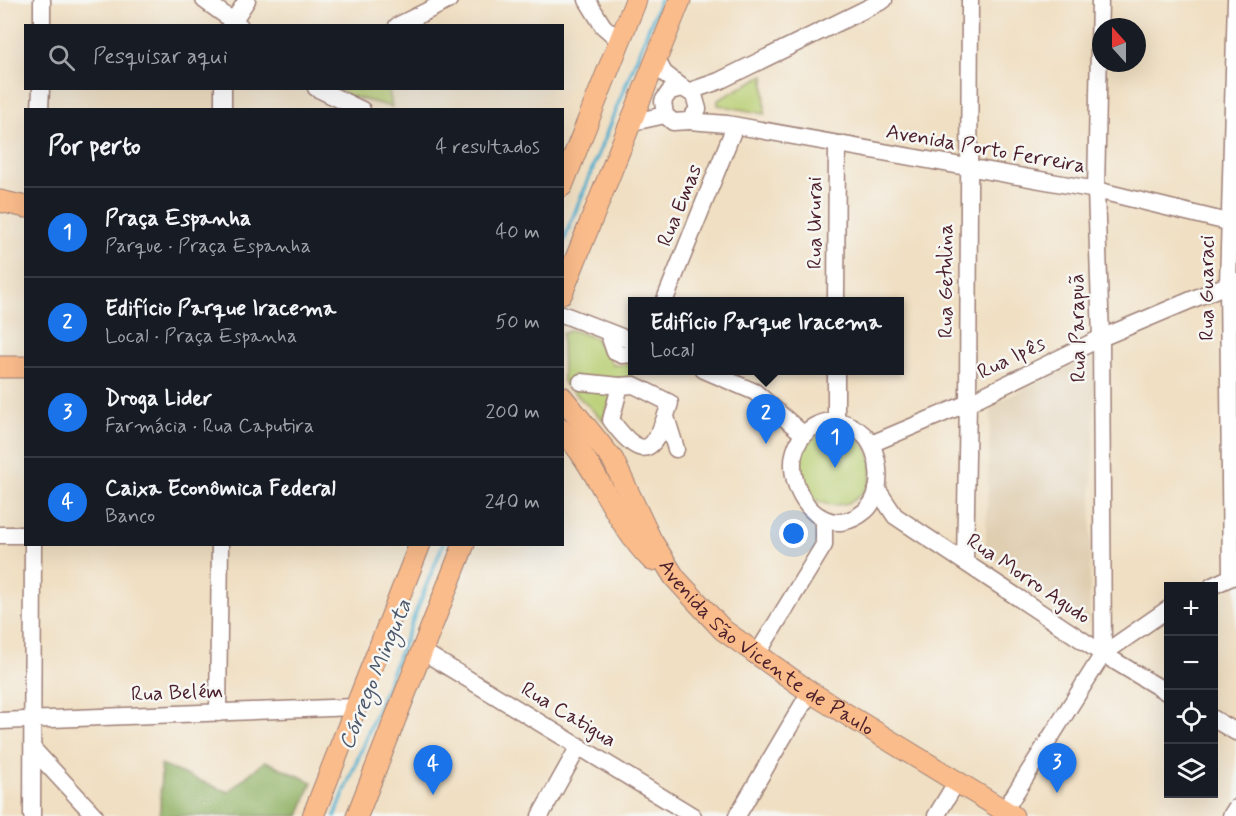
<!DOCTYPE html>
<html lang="pt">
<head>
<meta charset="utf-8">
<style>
	:root { --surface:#171b24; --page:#242831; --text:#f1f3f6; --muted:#9ea1a6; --line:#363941; --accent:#1a73e8 }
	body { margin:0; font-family:Mynerve,sans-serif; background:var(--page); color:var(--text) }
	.controls { position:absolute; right:18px; bottom:18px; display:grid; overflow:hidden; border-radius:0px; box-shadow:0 6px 24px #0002 }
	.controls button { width:54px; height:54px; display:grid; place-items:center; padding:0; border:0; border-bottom:2px solid var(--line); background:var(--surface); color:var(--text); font:30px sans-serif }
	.compass { position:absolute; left:1092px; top:18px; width:54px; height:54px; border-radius:50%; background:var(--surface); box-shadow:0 6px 24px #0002; rotate:339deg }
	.you { position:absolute; left:794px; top:534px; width:21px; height:21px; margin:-15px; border:4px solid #fff; border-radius:50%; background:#1a73e8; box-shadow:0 0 0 9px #1a73e833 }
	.badge { display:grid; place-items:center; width:39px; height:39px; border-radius:50%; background:var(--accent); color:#fff; font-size:20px; font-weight:700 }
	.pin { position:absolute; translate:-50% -50px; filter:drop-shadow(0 2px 3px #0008) }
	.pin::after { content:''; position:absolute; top:32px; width:21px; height:18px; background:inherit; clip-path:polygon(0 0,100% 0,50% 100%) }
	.popup { position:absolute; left:628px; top:297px; width:276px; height:78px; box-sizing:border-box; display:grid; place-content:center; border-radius:0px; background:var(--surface); filter:drop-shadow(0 2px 4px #0005); font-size:20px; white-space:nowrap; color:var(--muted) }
	.popup b { font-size:22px; color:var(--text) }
	.popup::after { content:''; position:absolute; left:50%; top:100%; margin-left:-12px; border:12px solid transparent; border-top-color:var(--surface) }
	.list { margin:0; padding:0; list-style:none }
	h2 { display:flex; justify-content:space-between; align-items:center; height:78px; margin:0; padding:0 24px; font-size:26px }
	h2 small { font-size:20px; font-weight:400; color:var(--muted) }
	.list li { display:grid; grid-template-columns:39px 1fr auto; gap:18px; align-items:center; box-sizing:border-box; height:90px; padding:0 24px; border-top:2px solid var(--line) }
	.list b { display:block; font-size:22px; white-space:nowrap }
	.list p { margin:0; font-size:20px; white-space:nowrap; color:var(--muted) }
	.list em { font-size:20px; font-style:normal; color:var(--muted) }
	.icon { flex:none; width:33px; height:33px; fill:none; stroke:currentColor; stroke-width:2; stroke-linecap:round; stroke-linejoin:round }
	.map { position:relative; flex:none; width:1236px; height:816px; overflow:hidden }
	.search { position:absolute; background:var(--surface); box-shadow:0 6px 24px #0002; left:24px; top:24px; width:540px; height:66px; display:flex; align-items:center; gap:15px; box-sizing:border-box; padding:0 21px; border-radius:0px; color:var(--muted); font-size:22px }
	.panel { position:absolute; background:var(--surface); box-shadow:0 6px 24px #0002; left:24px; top:108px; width:540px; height:438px; border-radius:0px }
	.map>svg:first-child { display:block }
</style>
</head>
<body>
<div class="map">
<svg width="1236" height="816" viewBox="0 0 1236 816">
	<rect width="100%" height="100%" fill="#f6f6f2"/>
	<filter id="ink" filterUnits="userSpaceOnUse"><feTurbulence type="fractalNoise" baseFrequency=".0167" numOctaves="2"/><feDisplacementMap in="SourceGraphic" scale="12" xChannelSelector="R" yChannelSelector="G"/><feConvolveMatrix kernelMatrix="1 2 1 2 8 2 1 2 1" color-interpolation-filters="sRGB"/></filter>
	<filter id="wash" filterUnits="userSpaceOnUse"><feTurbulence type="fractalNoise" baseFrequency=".008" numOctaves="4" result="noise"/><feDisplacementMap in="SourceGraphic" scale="24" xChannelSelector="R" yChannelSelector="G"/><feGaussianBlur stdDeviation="1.35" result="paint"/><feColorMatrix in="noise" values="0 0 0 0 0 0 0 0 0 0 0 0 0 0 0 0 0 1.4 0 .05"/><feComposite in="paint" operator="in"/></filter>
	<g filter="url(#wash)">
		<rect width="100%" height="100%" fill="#f0dfc2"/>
		<polygon fill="#e0ceb1" points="1092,355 1095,361 1089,624 985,553 991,405"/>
		<g fill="#b9cf74" stroke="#827750" stroke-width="1.5">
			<polygon points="764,75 765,114 718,105 718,100"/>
			<polygon points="336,89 389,89 392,107 350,96"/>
			<path d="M571 330 595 338 613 365H624L632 362V375C613 386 610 400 603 420L563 382 562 334Z"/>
			<circle cx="835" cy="468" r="37"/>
		</g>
		<polygon fill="#92b266" stroke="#6e6848" stroke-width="1.5" points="265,761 312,782 299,816 160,816 161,765 228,792"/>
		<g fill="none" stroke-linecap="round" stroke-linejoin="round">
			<g stroke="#4eaecd" stroke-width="4">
				<polyline points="562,245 660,0"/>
				<polyline points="335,816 443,544"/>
			</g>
		</g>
	</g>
	<g filter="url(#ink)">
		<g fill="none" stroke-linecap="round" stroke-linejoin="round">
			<defs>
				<g id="minor">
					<polyline points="204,0 240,26"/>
					<polyline points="587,0 603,26 620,41"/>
					<polyline points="1100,0 1096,190 1101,338 1103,654"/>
					<polyline points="42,26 42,0"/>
					<polyline points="230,26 247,0"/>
					<polyline points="397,26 449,0"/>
					<polyline points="656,58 664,73 683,88"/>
					<polyline points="316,88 362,110"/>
					<polyline points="690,91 719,81 884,0"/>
					<polyline points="40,110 41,88"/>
					<polyline points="223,110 223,88"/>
					<polyline points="689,121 727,124 1096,190 1236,224"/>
					<polyline points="629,123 665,115 673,122 689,121 698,109 694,95 683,88 670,91 663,101 665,115"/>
					<polyline points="664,302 735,126"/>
					<polyline points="836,302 837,144"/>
					<polyline points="562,314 632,341"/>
					<polyline points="608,332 615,352 622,355 632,354"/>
					<polyline points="704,370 755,392 803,434"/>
					<polyline points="581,382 620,386"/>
					<path d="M634 385 670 403C656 448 646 468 611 420L620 386Z"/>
					<polyline points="666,417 676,449"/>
					<path d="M836 420C846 423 856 427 864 435 881 452 885 494 865 511 806 560 753 429 836 420Z"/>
					<polyline points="836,420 836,370"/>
					<polyline points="871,444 968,403 1101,338 1236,281"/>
					<polyline points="877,489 895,516 1103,654 1168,693"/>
					<polyline points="0,535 26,535"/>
					<polyline points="965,562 968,403 970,0"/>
					<polyline points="1231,576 1228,284 1236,0"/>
					<polyline points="1212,586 1236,575"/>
					<polyline points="422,651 693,816"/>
					<polyline points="756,656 824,545 824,519"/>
					<polyline points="218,713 220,544"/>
					<polyline points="1214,719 1236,732"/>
					<polyline points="0,721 355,707"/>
					<polyline points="34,750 95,816"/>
					<polyline points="1004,811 1103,654 1168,609"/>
					<polyline points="32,816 33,544"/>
					<polyline points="540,816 579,746"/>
					<polyline points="737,816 810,692"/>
					<polyline points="936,816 956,783"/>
					<polyline points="1231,816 1236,808"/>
				</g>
				<g id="major">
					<polyline points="562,186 636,0"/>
					<polyline points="0,201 26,207"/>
					<polyline points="562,293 680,0"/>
					<polyline points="0,367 26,367"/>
					<path id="s1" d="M562 397 613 460 651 540 675 578 723 630 810 692 1013 816"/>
					<path d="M562 430C599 468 614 523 652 560"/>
					<polyline points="313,816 420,544"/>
					<polyline points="357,816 464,544"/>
				</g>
			</defs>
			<use href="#minor" stroke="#9d7f76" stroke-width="19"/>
			<use href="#major" stroke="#9d7f76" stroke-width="23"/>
			<use href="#minor" stroke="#fff" stroke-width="16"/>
			<use href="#major" stroke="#fabc8b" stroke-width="21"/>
		</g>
	</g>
	<g text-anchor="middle" stroke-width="5" stroke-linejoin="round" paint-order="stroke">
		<g font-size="21" fill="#4a1f2b" stroke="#f6f6f2">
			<text transform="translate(986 148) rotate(10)" y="7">Avenida Porto Ferreira</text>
			<text transform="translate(679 205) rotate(-68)" y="7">Rua Emas</text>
			<text transform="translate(814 223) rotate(-90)" y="7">Rua Ururai</text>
			<text transform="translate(945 281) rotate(-90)" y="7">Rua Getulina</text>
			<text transform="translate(1206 288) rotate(-90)" y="7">Rua Guaraci</text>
			<text transform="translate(1077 328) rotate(-91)" y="7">Rua Parapuã</text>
			<text transform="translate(1011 357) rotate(-26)" y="7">Rua Ipês</text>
			<text transform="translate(1029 578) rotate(34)" y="7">Rua Morro Agudo</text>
			<text dy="7" stroke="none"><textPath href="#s1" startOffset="330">Avenida São Vicente de Paulo</textPath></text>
			<text transform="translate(177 692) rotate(-2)" y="7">Rua Belém</text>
			<text transform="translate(569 714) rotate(31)" y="7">Rua Catigua</text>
		</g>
		<g font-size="22" font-style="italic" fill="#4c586c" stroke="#f6f6f2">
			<text transform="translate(374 674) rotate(-68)" y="8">Córrego Minguta</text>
		</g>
	</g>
</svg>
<div class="controls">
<button>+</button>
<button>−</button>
<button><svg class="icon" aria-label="locate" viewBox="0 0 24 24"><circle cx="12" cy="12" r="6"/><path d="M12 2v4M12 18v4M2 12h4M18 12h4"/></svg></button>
<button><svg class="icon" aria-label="layers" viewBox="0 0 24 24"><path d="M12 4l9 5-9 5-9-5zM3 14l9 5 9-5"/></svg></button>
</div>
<svg class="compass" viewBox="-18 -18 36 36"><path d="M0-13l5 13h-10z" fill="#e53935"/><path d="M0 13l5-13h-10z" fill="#9ea1a6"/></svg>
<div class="you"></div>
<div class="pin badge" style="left:835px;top:468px">1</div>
<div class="pin badge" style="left:766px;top:444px">2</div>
<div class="popup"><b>Edifício Parque Iracema</b>Local</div>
<div class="pin badge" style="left:1057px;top:793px">3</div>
<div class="pin badge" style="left:433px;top:795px">4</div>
<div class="search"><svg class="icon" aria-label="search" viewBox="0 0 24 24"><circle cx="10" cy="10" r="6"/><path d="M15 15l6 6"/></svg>Pesquisar aqui</div>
<section class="panel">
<h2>Por perto<small>4 resultados</small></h2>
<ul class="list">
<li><span class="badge">1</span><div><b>Praça Espanha</b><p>Parque · Praça Espanha</p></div><em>40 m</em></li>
<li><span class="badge">2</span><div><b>Edifício Parque Iracema</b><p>Local · Praça Espanha</p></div><em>50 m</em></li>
<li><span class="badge">3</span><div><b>Droga Lider</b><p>Farmácia · Rua Caputira</p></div><em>200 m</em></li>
<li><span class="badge">4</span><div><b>Caixa Econômica Federal</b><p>Banco</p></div><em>240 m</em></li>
</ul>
</section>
</div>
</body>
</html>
